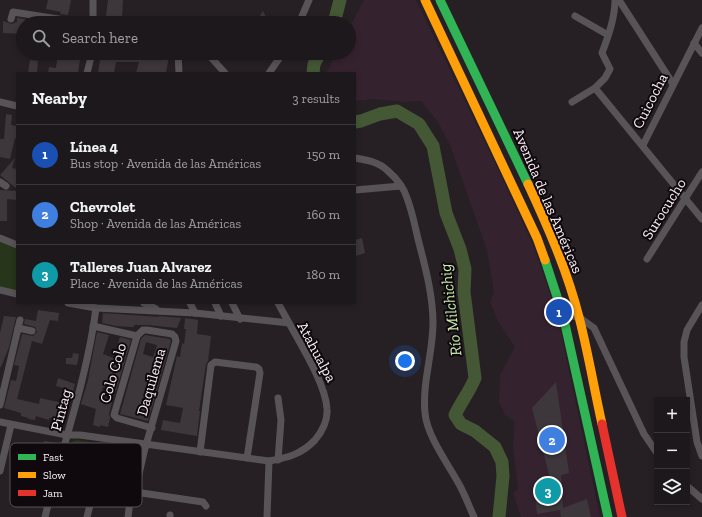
<!DOCTYPE html>
<html lang="en">
<head>
<meta charset="utf-8">
<style>
	:root { --surface:#1c181c; --page:#292529; --text:#f1f3f6; --muted:#a0a0a3; --line:#3a373b; --accent:#8c9099 }
	body { margin:0; font-family:"Zilla Slab",serif; background:var(--page); color:var(--text) }
	.controls { position:absolute; right:12px; bottom:12px; display:grid; overflow:hidden; border-radius:0px; box-shadow:0 2px 6px #0003 }
	.controls button { width:36px; height:36px; display:grid; place-items:center; padding:0; border:0; border-bottom:1px solid var(--line); background:var(--surface); color:var(--text); font:20px sans-serif }
	.you { position:absolute; left:405px; top:361px; width:14px; height:14px; margin:-10px; border:3px solid #fff; border-radius:50%; background:#1a73e8; box-shadow:0 0 0 6px #1a73e833 }
	.badge { display:grid; place-items:center; width:26px; height:26px; border-radius:50%; background:var(--accent); color:#fff; font-size:13px; font-weight:700 }
	.pin { position:absolute; translate:-50% -50%; border:2px solid #fff; box-shadow:0 1px 4px #0006 }
	.list { margin:0; padding:0; list-style:none }
	h2 { display:flex; justify-content:space-between; align-items:center; height:52px; margin:0; padding:0 16px; font-size:17px }
	h2 small { font-size:13px; font-weight:400; color:var(--muted) }
	.list li { display:grid; grid-template-columns:26px 1fr auto; gap:12px; align-items:center; box-sizing:border-box; height:60px; padding:0 16px; border-top:1px solid var(--line) }
	.list b { display:block; font-size:15px; white-space:nowrap }
	.list p { margin:0; font-size:13px; white-space:nowrap; color:var(--muted) }
	.list em { font-size:13px; font-style:normal; color:var(--muted) }
	.icon { flex:none; width:22px; height:22px; fill:none; stroke:currentColor; stroke-width:2; stroke-linecap:round; stroke-linejoin:round }
	.map { position:relative; flex:none; width:702px; height:517px; overflow:hidden }
	.search { position:absolute; background:var(--surface); box-shadow:0 2px 6px #0003; left:16px; top:16px; width:340px; height:44px; display:flex; align-items:center; gap:10px; box-sizing:border-box; padding:0 14px; border-radius:22px; color:var(--muted); font-size:15px }
	.panel { position:absolute; background:var(--surface); box-shadow:0 2px 6px #0003; left:16px; top:72px; width:340px; height:232px; border-radius:0px }
	.map>svg:first-child { display:block }
</style>
</head>
<body>
<div class="map">
<svg width="702" height="517" viewBox="0 0 702 517">
	<rect width="100%" height="100%" fill="#262025"/>
	<polygon fill="#35222f" points="364,0 416,0 499,171 533,245 557,314 600,517 521,517 513,493 518,489 513,448 514,421 505,415 499,402 500,375 515,347 499,323 490,302 494,292 487,250 450,145 438,122 421,101 405,102 374,99 355,101 355,73 328,73 327,72 336,53 349,53 349,28"/>
	<g fill="#27351b">
		<polygon points="0,241 17,249 17,291 0,288"/>
		<polygon points="78,440 140,451 131,494 128,497 125,497 91,488 92,486 61,474 70,445 73,441"/>
	</g>
	<g fill="none" stroke-linecap="round" stroke-linejoin="round">
		<g stroke="#445835" stroke-width="13">
			<polyline points="334,23 340,0"/>
			<polyline points="313,73 314,64 320,53"/>
			<path d="M355 122 361 121 380 114 397 111 419 124 433 146 446 213 460 249 465 269 464 292 475 378C470 391 461 402 455 415L461 424 475 431 495 447 502 462 503 476 499 517"/>
		</g>
	</g>
	<g fill="#3d373c" fill-rule="evenodd">
		<polygon points="48,0 71,0 68,15 60,14 61,12 46,9"/>
		<polygon points="108,0 123,0 122,18 106,16"/>
		<polygon points="263,11 269,23 255,23"/>
		<polygon points="17,18 25,19 24,23 23,23 23,34 3,33 3,21 12,24 17,22"/>
		<polygon points="58,53 81,53 78,73 48,73 49,67 56,68"/>
		<polygon points="101,53 166,53 166,56 169,56 166,73 136,73 139,62 116,62 114,73 98,73"/>
		<polygon points="30,60 38,61 37,73 28,73"/>
		<polygon points="6,114 12,115 11,125 17,126 16,139 15,138 10,159 0,157 0,139 4,139"/>
		<polygon points="15,158 12,168 17,169 17,189 0,175"/>
		<polygon points="0,190 17,191 17,200 7,199 7,221 0,221"/>
		<polygon points="362,238 365,253 356,256 355,240"/>
		<polygon points="38,310 59,313 58,321 50,320 42,344 32,341 17,399 39,404 40,398 67,404 63,421 49,418 49,420 36,416 35,420 28,419 29,418 21,416 21,413 4,408 11,380 16,381 19,366 14,365 22,334 33,336 37,332 35,327 24,324 25,319 36,321"/>
		<polygon points="103,313 159,317 159,316 181,318 177,328 147,325 134,325 134,327 130,327 116,326 102,323"/>
		<polygon points="4,316 16,317 9,347 1,367 0,367 0,333"/>
		<polygon points="185,318 198,320 197,334 211,336 208,361 206,364 199,411 200,411 197,436 161,430 163,420 180,423 183,408 166,405 177,356 180,357 182,343 184,344 186,329 184,329"/>
		<polygon points="97,332 109,335 103,354 116,359 120,347 117,346 120,337 131,340 116,391 103,387 99,398 112,402 109,414 110,418 108,427 100,425 100,427 93,425 96,409 81,404 88,380"/>
		<path d="M145 335 170 339 171 341 148 421 120 414 141 339ZM146 342 157 345 153 357 143 354Z"/>
		<polygon points="73,353 79,354 77,365 66,364 66,358 72,358"/>
		<polygon points="58,378 75,384 73,391 56,386"/>
		<polygon points="556,382 569,473 561,475 563,508 587,499 591,517 561,517 560,510 537,514 534,483 550,478 532,408"/>
		<polygon points="44,441 57,443 55,455 50,455 49,458 41,457"/>
	</g>
	<g fill="none" stroke-linecap="round" stroke-linejoin="round">
		<g stroke="#585357" stroke-width="7">
			<polyline points="93,0 93,23"/>
			<path d="M615 0C615 18 608 37 602 53L610 69 605 78 595 88 702 219"/>
			<polyline points="619,0 673,84"/>
			<polyline points="575,16 608,35"/>
			<polyline points="11,19 13,12 84,23"/>
			<polyline points="299,23 309,0"/>
			<polyline points="694,43 702,53"/>
			<polyline points="178,53 179,73"/>
			<polyline points="207,53 225,73"/>
			<polyline points="87,73 92,53"/>
			<polyline points="269,73 283,53"/>
			<polyline points="0,102 17,106"/>
			<polyline points="572,102 595,88"/>
			<polyline points="643,145 702,28"/>
			<path d="M355 158C367 160 379 162 388 171 396 178 404 188 407 198 412 211 415 226 418 239 425 266 433 295 433 323 433 353 422 383 425 413 427 436 448 464 459 484 465 495 469 506 474 517"/>
			<polyline points="0,182 6,186"/>
			<polyline points="355,190 401,186"/>
			<polyline points="0,238 17,245"/>
			<polyline points="647,259 702,172"/>
			<polyline points="0,290 17,294"/>
			<polyline points="144,303 156,309"/>
			<polyline points="190,303 195,313"/>
			<polyline points="215,303 221,316"/>
			<polyline points="232,303 240,319"/>
			<polyline points="278,303 289,323"/>
			<polyline points="702,305 687,330 684,342 684,357 697,442 702,456"/>
			<polyline points="563,315 579,317 594,328 644,434 657,453"/>
			<polyline points="93,326 137,336 143,330 147,330 172,334 175,337 176,341 144,452 135,492 130,501 128,517"/>
			<polyline points="18,328 32,331"/>
			<polyline points="137,336 114,415 117,418 152,428"/>
			<polyline points="278,398 281,420 278,460"/>
			<polyline points="0,405 20,320"/>
			<path d="M0 422 67 435H80L269 461C287 458 302 454 315 440 322 432 328 420 327 409 326 385 301 345 289 323L195 313 96 308 68 303"/>
			<polyline points="200,452 211,365 215,362 256,367 259,369 260,373 247,458"/>
			<polyline points="0,471 11,425"/>
			<polyline points="687,486 702,499"/>
			<polyline points="135,492 203,502 206,506"/>
			<polyline points="170,515 170,517"/>
			<path d="M45 517C62 447 87 379 96 308"/>
			<polyline points="87,517 93,493 130,501"/>
			<polyline points="267,517 269,461"/>
		</g>
		<g stroke="#30b455" stroke-width="9">
			<polyline points="440,0 528,184"/>
			<polyline points="545,260 563,315 608,517"/>
		</g>
		<g stroke="#ff9f0a" stroke-width="9">
			<polyline points="425,0 537,238 545,260"/>
			<path d="M528 184C548 227 567 270 579 317 588 352 594 388 602 424"/>
		</g>
		<polyline stroke="#e5322d" stroke-width="9" points="602,424 622,517"/>
	</g>
	<g text-anchor="middle" stroke-width="4" stroke-linejoin="round" paint-order="stroke">
		<g font-size="15" fill="#fbf0f7" stroke="#0f080d">
			<text transform="translate(650 101) rotate(-63)" y="5">Cuicocha</text>
			<text transform="translate(548 201) rotate(67)" y="5">Avenida de las Américas</text>
			<text transform="translate(664 209) rotate(-58)" y="5">Surocucho</text>
			<text transform="translate(317 352) rotate(62)" y="5">Atahualpa</text>
			<text transform="translate(113 373) rotate(-74)" y="5">Colo Colo</text>
			<text transform="translate(151 382) rotate(-74)" y="5">Daquilema</text>
			<text transform="translate(61 410) rotate(-75)" y="5">Pintag</text>
		</g>
		<g font-size="16" font-style="italic" fill="#caf0af" stroke="#0f080d">
			<text transform="translate(450 310) rotate(-97)" y="6">Río Milchichig</text>
		</g>
	</g>
	<rect x="10" y="443" width="132" height="64" rx="6" fill="#0f080d" stroke="#564e53" stroke-width="1"/>
	<rect x="18" y="454" width="18" height="6" fill="#30b455"/>
	<rect x="18" y="472" width="18" height="6" fill="#ff9f0a"/>
	<rect x="18" y="490" width="18" height="6" fill="#e5322d"/>
	<g font-size="11" fill="#fbf0f7">
		<text x="43" y="461">Fast</text>
		<text x="43" y="479">Slow</text>
		<text x="43" y="497">Jam</text>
	</g>
</svg>
<div class="controls">
<button>+</button>
<button>−</button>
<button><svg class="icon" aria-label="layers" viewBox="0 0 24 24"><path d="M12 4l9 5-9 5-9-5zM3 14l9 5 9-5"/></svg></button>
</div>
<div class="you"></div>
<div class="pin badge" style="left:559px;top:312px;background:#1a4fb4">1</div>
<div class="pin badge" style="left:552px;top:440px;background:#3f7fe0">2</div>
<div class="pin badge" style="left:548px;top:491px;background:#0f9aa8">3</div>
<div class="search"><svg class="icon" aria-label="search" viewBox="0 0 24 24"><circle cx="10" cy="10" r="6"/><path d="M15 15l6 6"/></svg>Search here</div>
<section class="panel">
<h2>Nearby<small>3 results</small></h2>
<ul class="list">
<li><span class="badge" style="background:#1a4fb4">1</span><div><b>Línea 4</b><p>Bus stop · Avenida de las Américas</p></div><em>150 m</em></li>
<li><span class="badge" style="background:#3f7fe0">2</span><div><b>Chevrolet</b><p>Shop · Avenida de las Américas</p></div><em>160 m</em></li>
<li><span class="badge" style="background:#0f9aa8">3</span><div><b>Talleres Juan Alvarez</b><p>Place · Avenida de las Américas</p></div><em>180 m</em></li>
</ul>
</section>
</div>
</body>
</html>
